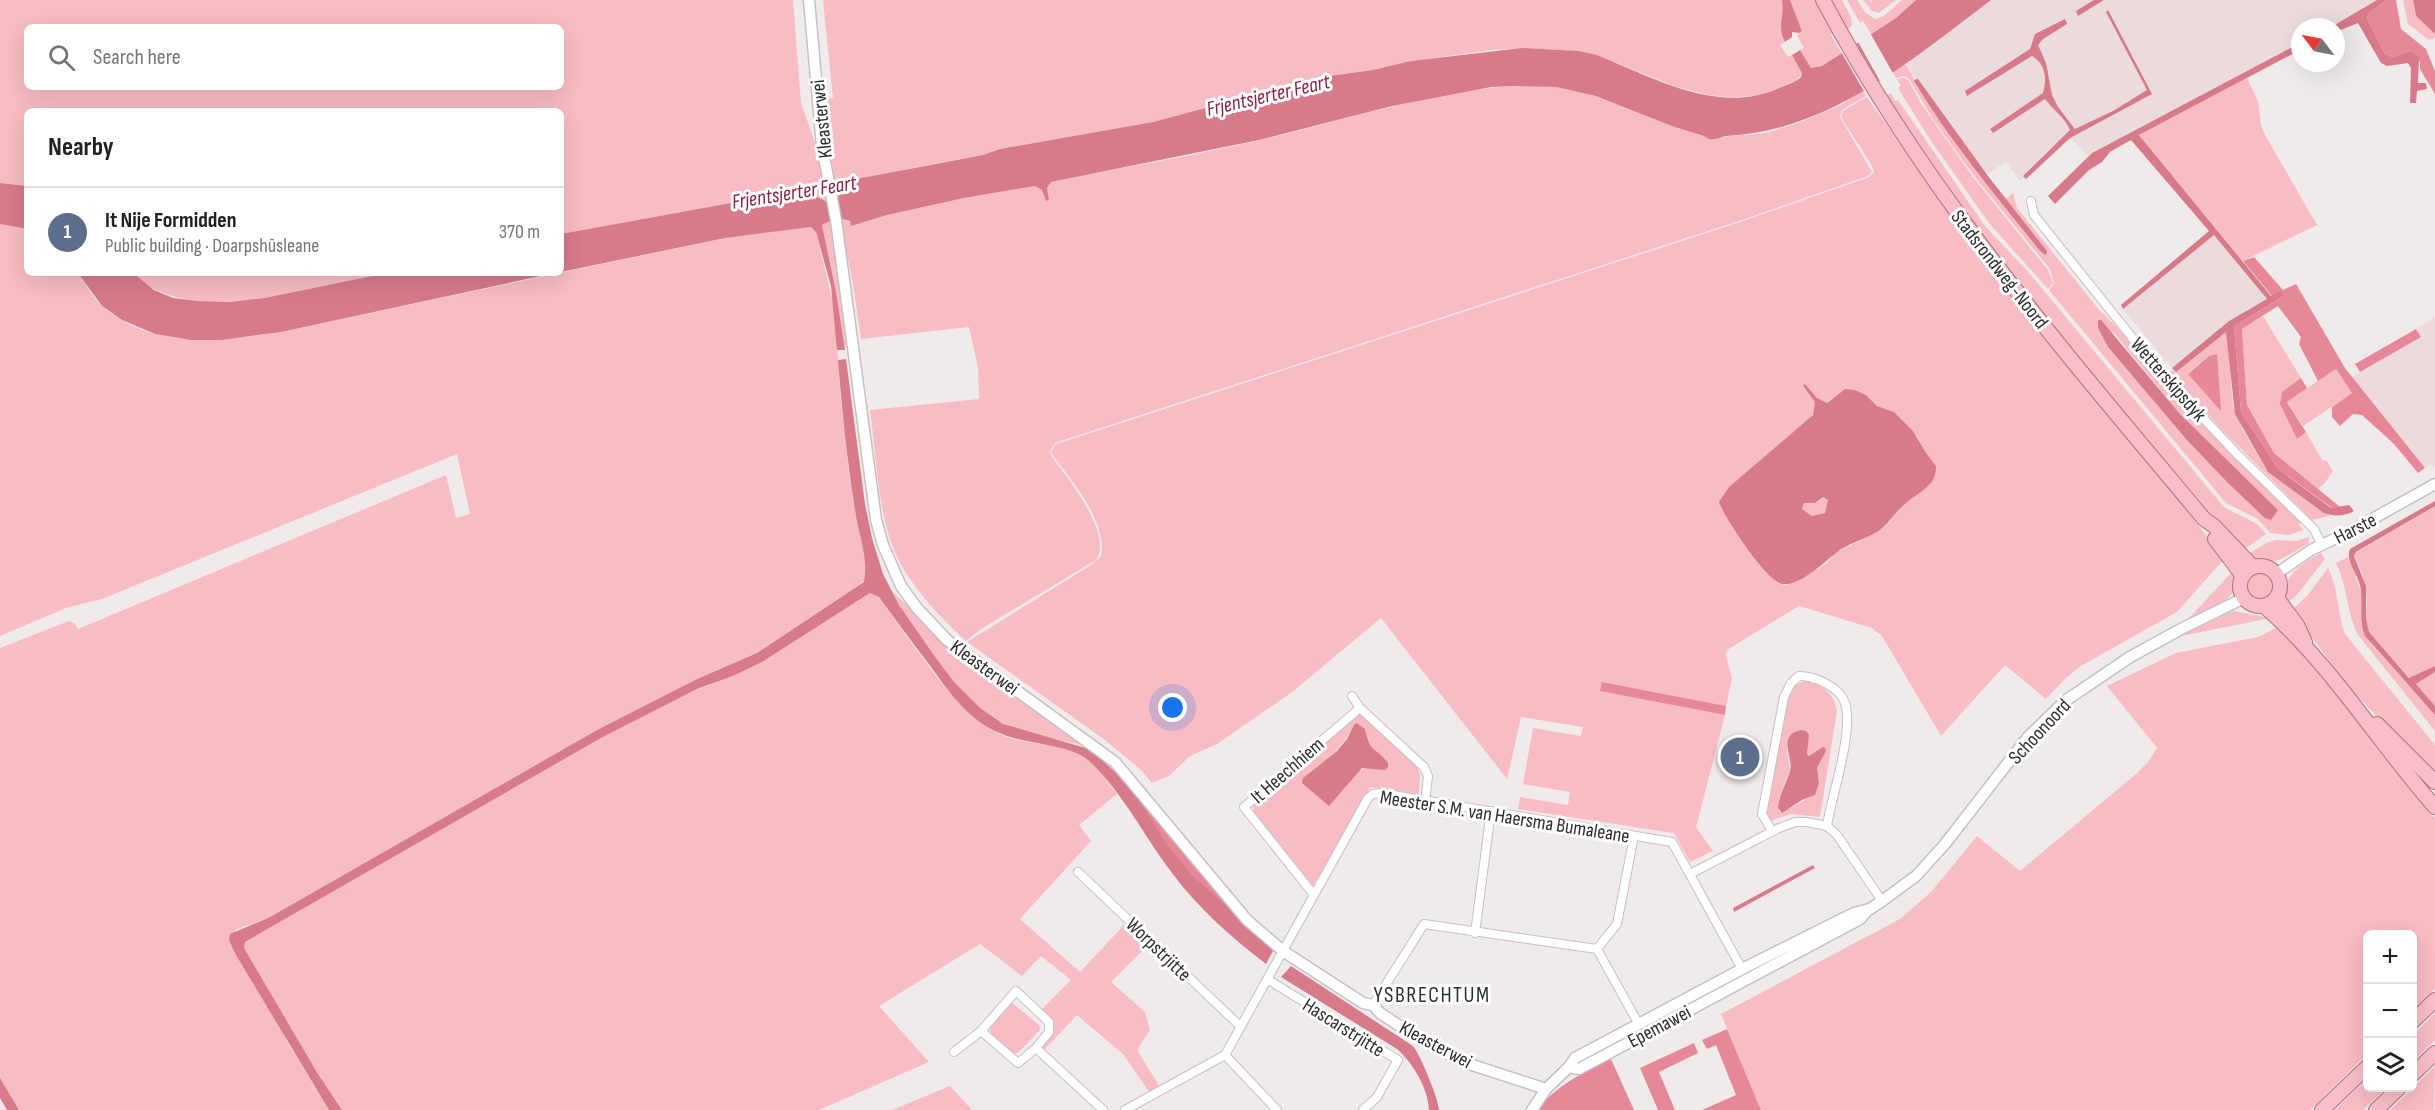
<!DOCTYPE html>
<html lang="en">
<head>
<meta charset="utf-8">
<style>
	:root { --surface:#fff; --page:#f2f2f2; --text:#202124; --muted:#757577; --line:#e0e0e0; --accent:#d93025 }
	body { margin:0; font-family:"Sofia Sans Condensed",sans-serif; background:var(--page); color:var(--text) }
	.controls { position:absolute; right:18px; bottom:18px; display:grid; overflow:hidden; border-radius:9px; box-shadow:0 6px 24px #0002 }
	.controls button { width:54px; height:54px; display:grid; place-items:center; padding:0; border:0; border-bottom:2px solid var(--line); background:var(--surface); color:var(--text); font:30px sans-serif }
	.compass { position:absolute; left:2291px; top:18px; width:54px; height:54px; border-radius:50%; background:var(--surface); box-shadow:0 6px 24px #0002; rotate:302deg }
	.you { position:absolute; left:1173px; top:708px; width:21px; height:21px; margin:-15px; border:4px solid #fff; border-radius:50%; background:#1a73e8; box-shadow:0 0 0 9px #1a73e833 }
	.badge { display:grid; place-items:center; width:39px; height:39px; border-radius:50%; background:var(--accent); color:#fff; font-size:20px; font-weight:700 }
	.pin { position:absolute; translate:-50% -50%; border:3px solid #fff; box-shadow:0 2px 6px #0006 }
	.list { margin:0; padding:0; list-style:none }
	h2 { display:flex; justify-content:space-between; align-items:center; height:78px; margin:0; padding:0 24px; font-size:26px }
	h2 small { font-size:20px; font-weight:400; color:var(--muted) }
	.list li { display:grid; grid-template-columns:39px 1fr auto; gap:18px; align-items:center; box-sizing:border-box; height:90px; padding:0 24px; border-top:2px solid var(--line) }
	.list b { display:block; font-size:22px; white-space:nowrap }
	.list p { margin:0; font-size:20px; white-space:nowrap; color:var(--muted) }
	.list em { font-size:20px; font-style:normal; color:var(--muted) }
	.icon { flex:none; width:33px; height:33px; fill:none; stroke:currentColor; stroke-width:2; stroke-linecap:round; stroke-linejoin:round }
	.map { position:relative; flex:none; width:2435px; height:1110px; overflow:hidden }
	.search { position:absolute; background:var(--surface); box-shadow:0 6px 24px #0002; left:24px; top:24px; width:540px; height:66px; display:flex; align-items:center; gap:15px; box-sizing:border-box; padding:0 21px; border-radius:9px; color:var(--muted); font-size:22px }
	.panel { position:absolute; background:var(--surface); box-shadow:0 6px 24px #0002; left:24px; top:108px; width:540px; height:168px; border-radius:9px }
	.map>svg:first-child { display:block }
</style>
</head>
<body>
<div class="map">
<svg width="2435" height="1110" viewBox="0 0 2435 1110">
	<rect width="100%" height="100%" fill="#f1eaeb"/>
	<g fill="#ebdbdd">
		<polygon points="1991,0 2377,0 2331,27 2300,27 2300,43 2088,155 2070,138 2026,179 2024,178 2020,181 2006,162 1987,174 1905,64"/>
		<polygon points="2214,235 2267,299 2229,321 2172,368 2123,309"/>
		<polygon points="2435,317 2435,467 2430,465 2425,468 2352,377 2420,337 2416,329"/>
	</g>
	<g fill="#f8bcc4" fill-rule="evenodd">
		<path d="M0 0H793L801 103 818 151 827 202 807 192 758 198 561 234V111H27V186L0 183ZM27 27H561V87H27Z"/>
		<path d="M823 0H1782C1785 17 1776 25 1785 42L1780 45 1788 57 1792 55 1802 73 1797 80 1760 96 1730 97 1708 95 1674 86 1597 55 1579 51 1522 48 1492 50 1411 61 1373 70 1322 77 1153 122 1000 149 983 155 922 166 873 177 844 187 837 200 831 175 821 100 833 98Z"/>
		<polygon points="1790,0 1817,0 1833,31 1831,35 1842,53 1822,66 1811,68 1800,50 1804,48 1797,35 1802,31"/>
		<polygon points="1830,0 1842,0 1851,17 1852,26 1847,30"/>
		<polygon points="1847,0 1857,0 1865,12 1875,19 1884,16 1902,0 1916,0 1896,18 1871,34 1863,21 1860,23"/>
		<polygon points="1863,0 1870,0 1871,3 1872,0 1896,0 1879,13 1872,11"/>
		<polygon points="2403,0 2413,0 2416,16 2435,34 2435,38 2429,40 2408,24"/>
		<path d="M1905 64C1914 76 1917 87 1926 99 1962 152 2000 201 2040 251H2047L2006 199 2013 193 2017 208 2100 311C2123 330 2138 355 2158 377 2204 426 2251 475 2301 521L2299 524 2303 530 2289 535 2270 533 2258 519 2226 503 2049 290 2054 283 2050 269 1974 176 1933 119 1909 79 1904 76 1896 78 1893 72ZM2098 328 2115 334 2180 414 2212 447 2226 481 2186 439 2108 347Z"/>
		<polygon points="1904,78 1908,80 1922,105 1973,177 2048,270 2053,283 2048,289 1989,223 1931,141 1898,88 1901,86 1897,79"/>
		<polygon points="2247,78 2258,101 2261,125 2265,135 2317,225 2243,261 2139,135"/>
		<path d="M1532 85 1556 87 1596 96 1709 138 1766 133 1798 123 1841 105 1863 90 1866 96 1842 110 1840 117 1872 172 1868 176 1742 220 1055 443 1050 451 1052 457C1067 477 1114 535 1096 560L981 629 966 641C937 614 904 580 891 542 877 500 876 453 870 410L979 399 978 368 969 327 861 339 853 284 840 218 850 222 851 226 887 215 964 198 1035 186 1042 190 1046 201 1049 200 1047 188 1051 182C1121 168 1191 156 1261 140 1350 119 1440 88 1532 85Z"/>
		<path d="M1891 93 1895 101 1898 100 1985 226 2029 273 2223 506C2238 517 2254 517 2266 534L2242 551 2209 515 2044 318 1935 174 1885 96Z"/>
		<path d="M1867 97 1974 250 2179 500 2224 559 2177 612 2079 667 2066 678 2046 699 2005 665 1941 736 1882 636 1872 628 1799 606 1727 650 1726 656 1732 678 1726 706 1602 682 1600 691 1725 715 1696 827 1713 851 1690 862 1674 833 1518 809 1520 797 1568 805 1570 792 1523 784 1533 728 1581 736 1583 727 1521 717 1507 779 1381 618 1291 693 1217 744 1190 756 1169 776 1152 783 1140 769 1105 740 967 642 1091 565 1101 556C1108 524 1072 480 1053 456L1051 451 1056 444 1743 221 1869 177 1874 172 1872 166 1841 117 1843 111ZM1805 385 1817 398 1826 403 1845 389 1855 390 1866 395 1877 406 1894 412 1917 436 1925 453 1936 466 1931 483 1905 503 1891 520 1876 533 1835 553 1827 563 1807 576 1785 585 1777 583 1754 557 1729 487 1813 415 1815 402 1803 387Z"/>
		<polygon points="831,220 847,335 845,350 836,292 822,225"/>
		<path d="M0 224 27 229V273H78C86 284 93 298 103 307 154 350 220 341 281 332L725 238 811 227 816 232 835 311 841 402 850 479 865 554 866 571 864 582 757 653 695 680 597 730 268 918 235 930 288 1043 329 1110H19L0 1078V648L69 621 75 624 78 629 446 475 456 518 470 514 457 454 102 599 66 608 0 636Z"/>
		<path d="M133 273H387C319 287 187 330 133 273Z"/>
		<polygon points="2263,316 2301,378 2282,392 2297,439 2306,432 2323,461 2326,460 2333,471 2324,484 2316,490 2274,453 2247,405 2242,329"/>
		<path d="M2224 332H2227L2233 406 2242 428 2268 472 2330 516 2312 520 2221 429 2170 372 2173 370 2176 372ZM2209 356 2221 410 2188 373Z"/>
		<polygon points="2336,369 2352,393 2303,426 2287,401"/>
		<polygon points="1823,497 1828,500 1825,513 1812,516 1802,509 1804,503 1815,503"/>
		<polygon points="2435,506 2435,666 2410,678 2369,632 2366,619 2367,597 2363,576 2354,554"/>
		<path d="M2309 537V543C2290 554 2268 572 2247 555L2266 543 2276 540 2296 541Z"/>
		<path d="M2321 553 2325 559 2296 596 2287 603C2280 576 2300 565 2321 553Z"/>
		<path d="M2348 557 2360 588 2371 644 2435 715V731L2358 635C2346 612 2348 587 2336 563Z"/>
		<path d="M2328 568C2339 589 2337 612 2345 634L2435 745V775L2350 689 2292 610 2307 596Z"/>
		<path d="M2234 570C2245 600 2209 609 2188 619Z"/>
		<circle cx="2260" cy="586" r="13"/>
		<path d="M891 590 947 644 1061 728 1080 745C1055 738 1027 736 1004 724 960 703 913 632 891 590Z"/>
		<path d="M870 593 879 597C912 642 950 706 1000 734 1025 747 1066 741 1087 759 1098 769 1108 782 1117 794L1079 825 1091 841 1020 919 1080 972 1124 925 1147 946 1111 982 1145 1012 1150 1030 1137 1050 1160 1087 1150 1093 1123 1054 1077 1015 1043 1051 1040 1045 1053 1027 1051 1020 1040 1011 1071 980 1041 956 1022 976 980 944 879 1006 929 1062 819 1110H342L318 1074 244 948 245 942 601 738 699 688 733 676 762 662Z"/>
		<polygon points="2233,611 2261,616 2266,619 2181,636"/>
		<path d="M2280 626C2313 662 2343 699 2373 737 2394 764 2412 793 2435 818V989L2413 1010 2412 934H2368L2367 1054 2310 1110H1761L1721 1014 1900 919 1931 892 1977 836 2020 871 2136 774 2148 762 2157 748 2107 686 2176 653 2258 637Z"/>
		<polygon points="2435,672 2435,706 2416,684"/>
		<path d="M1805 681C1823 685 1834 693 1837 711L1820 817 1791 814 1772 820 1768 817 1766 810 1786 704 1792 687ZM1789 738 1808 743 1807 754 1809 756 1820 749 1826 751 1817 768 1819 783 1815 794C1807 799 1787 811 1779 812V798L1790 770 1787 751Z"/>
		<path d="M1365 714 1418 767 1420 776 1419 794 1370 787 1313 886 1254 812 1253 804 1353 716ZM1354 725 1365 729 1369 746 1385 759 1357 772 1342 792 1307 774C1328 760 1343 747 1354 725Z"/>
		<polygon points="1012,1003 1039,1025 1040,1030 1018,1053 1012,1053 990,1032 990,1026"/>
		<polygon points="2435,1013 2435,1040 2413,1062 2413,1035"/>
		<polygon points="2435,1066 2434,1110 2390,1110"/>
		<polygon points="2367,1079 2368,1088 2386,1088 2363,1110 2335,1110"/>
		<polygon points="950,1086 972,1110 892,1110"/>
	</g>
	<g fill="#e78898">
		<polygon points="2387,0 2396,0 2401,29 2426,49 2435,71 2435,94 2420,69 2420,62 2410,51 2392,57 2385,54 2367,18 2369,13"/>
		<polygon points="2254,257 2283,290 2296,284 2345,368 2425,468 2418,473 2394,444 2362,415 2353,414 2340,426 2332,417 2332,407 2352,393 2336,369 2318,381 2299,344 2301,337 2278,306 2242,329 2247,405 2274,453 2340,507 2332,508 2278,469 2241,412 2234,326 2284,296 2272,296 2243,261"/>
		<polygon points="2416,329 2421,337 2360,372 2355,364"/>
		<polygon points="2217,354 2221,411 2188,374 2209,356"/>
		<polygon points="2301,378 2307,388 2287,402 2306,432 2297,439 2280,404 2282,392"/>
		<polygon points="1602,682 1726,706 1725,715 1600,691"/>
		<path d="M1120 776 1176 840 1235 915C1211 894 1186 872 1167 845 1151 822 1138 798 1120 776Z"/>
		<polygon points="1727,1029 1761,1110 1702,1110 1736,1095 1716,1045 1707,1049 1702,1040"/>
		<polygon points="1694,1043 1698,1053 1659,1072 1675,1110 1658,1110 1640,1068"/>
		<path d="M1611 1059 1634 1110H1537C1559 1083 1582 1074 1611 1059Z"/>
	</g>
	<g fill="#d77a8a" fill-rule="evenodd">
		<path d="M1782 0H1790L1802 31 1799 33 1792 32V37L1785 42C1776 25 1785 17 1782 0Z"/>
		<path d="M1916 0H1991C1911 60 1830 131 1726 136 1719 137 1718 140 1709 139L1704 136 1672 126 1596 96 1556 87 1513 86 1491 87 1392 106 1259 140 1051 182 1047 188 1049 200 1046 201 1042 190 1035 186 964 198 887 215 851 226 850 221C838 217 832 219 822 225L836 292 845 350H837L831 286 816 232 811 227 725 238 561 272V234L758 198 807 192 827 202 837 200 846 181 983 155 1000 149 1153 122 1322 77 1373 70 1411 61 1522 48 1579 51 1597 55C1652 77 1717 115 1777 89 1785 85 1795 83 1801 77L1802 73 1792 55 1800 50 1811 68 1822 66 1896 18Z"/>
		<polygon points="2094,0 2104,0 2078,16 2076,11"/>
		<polygon points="2377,0 2387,0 2369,13 2367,18 2385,54 2392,57 2410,51 2419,57 2418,83 2426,83 2427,89 2417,91 2416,103 2410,103 2411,68 2408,63 2387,66 2381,63 2358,23 2336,32 2336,27 2331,27"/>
		<polygon points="2413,0 2435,0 2435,34 2416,16"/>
		<path d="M2108 10 2152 94 2070 138 2026 179 2023 176 2070 130C2064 116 2054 111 2045 99L1993 133 1990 129 2043 93C2047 79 2046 64 2032 56L1967 96 1965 91 2030 49 2035 34 2065 19 2067 24 2043 39 2038 45 2046 63 2052 95 2058 107 2075 129 2113 111 2147 90 2106 12Z"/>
		<path d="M2300 43V50L2139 135 2271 296 2280 291 2284 296 2234 326 2241 412 2278 469 2331 508 2349 505 2354 511C2346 516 2333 517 2324 513L2268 472 2235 414 2226 332 2176 372 2172 368 2229 321 2267 299 2214 235 2123 309 2121 305 2209 231 2131 140 2110 152 2102 162 2089 170 2055 204 2048 196 2092 153Z"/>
		<path d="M1916 79H1918L1988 176 2047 251 2046 255 2040 251C1996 196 1950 141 1914 81Z"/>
		<polygon points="0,183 27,186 27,229 0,224"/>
		<polygon points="78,273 133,273 154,290 173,298 198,301 229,302 265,298 387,273 555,273 281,332 221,340 191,340 155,334 122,320 102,306"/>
		<polygon points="2098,320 2101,320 2180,414 2278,510 2271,520 2265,518 2226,481 2186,439 2108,347 2098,328"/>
		<path d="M846 359 865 504 872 538 883 574 899 605 933 654 954 682 980 708 1003 724 1089 749 1120 776 1139 800 1168 846 1193 876 1274 949 1266 964C1232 938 1198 908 1172 873 1144 836 1122 791 1088 760 1072 745 1025 744 1002 734 968 721 948 690 928 663 911 641 895 619 879 597L870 593 762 662 733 676 699 688 601 738 245 942 244 948 318 1074 342 1110H329L236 955 229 940 230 934 268 918 298 901 597 730 695 680 757 653 864 582C869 557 858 534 855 509 847 460 842 410 838 360Z"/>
		<path d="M1805 384 1817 398 1827 403 1845 389 1855 390 1866 395 1877 406 1894 412 1913 431 1926 453 1936 466C1936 472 1935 478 1931 483 1924 491 1914 496 1906 503 1895 512 1889 524 1877 532 1864 540 1848 543 1836 553 1823 563 1801 586 1782 584 1767 582 1724 517 1719 502L1729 487 1813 415 1815 402 1803 386ZM1823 497 1828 500 1825 513 1812 516 1802 509 1804 503H1815Z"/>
		<path d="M2435 501V506L2356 552 2354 556 2366 586V619L2369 632 2409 678 2435 666V672L2416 684 2435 706V715L2365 636C2358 619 2364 602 2360 585 2357 574 2345 560 2350 549Z"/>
		<path d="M1357 723 1365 729C1371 756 1375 745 1388 763V767L1385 770 1362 768 1329 806 1302 783 1303 778 1337 751 1347 739 1354 725Z"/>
		<path d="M1801 730 1806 731 1809 735 1807 754 1809 756 1823 747 1825 748 1826 751 1817 768 1819 783 1815 795 1802 800 1782 813 1778 808C1780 791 1786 785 1790 771 1794 759 1776 735 1801 730Z"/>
		<polygon points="1813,865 1815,868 1734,912 1733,908"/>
		<path d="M1291 966 1413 1046C1420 1054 1439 1100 1439 1110H1429C1428 1088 1413 1063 1397 1049L1281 977Z"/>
		<polygon points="0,1078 19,1110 7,1110 0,1098"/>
	</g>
	<g fill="#f1eaeb">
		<polygon points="1869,31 1894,75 1881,83 1857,40"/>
		<polygon points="1855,41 1880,84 1865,93 1840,50"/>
	</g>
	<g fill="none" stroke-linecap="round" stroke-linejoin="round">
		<defs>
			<g id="minor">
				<polyline points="2031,201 2034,215 2159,371 2236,453 2314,529 2321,544"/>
				<polyline points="1352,696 1360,708"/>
				<path d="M1772 831 1762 814 1784 697 1791 683 1799 676C1815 676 1840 687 1845 703 1854 732 1832 794 1827 826"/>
				<polyline points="1078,872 1240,1026"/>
				<polyline points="1690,874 1779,828 1795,822 1807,822 1827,826 1837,835 1882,901"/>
				<polyline points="1314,895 1244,807 1360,708 1424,767 1428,776 1425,802"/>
				<polyline points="1475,933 1491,811"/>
				<polyline points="1597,949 1617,924 1634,836"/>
				<polyline points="1267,979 1398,1060 1377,1097 1363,1110"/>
				<polyline points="1373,1005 1424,924 1597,949 1638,1023"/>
				<polyline points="981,1031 1018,1063 1036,1048 1103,1110"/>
				<polyline points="954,1052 981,1031 1016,991 1049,1022 1049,1032 1036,1048"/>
				<polyline points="1125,1110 1225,1055"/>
				<polyline points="1277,1110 1225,1055 1368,798 1373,794 1381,793 1672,842 1742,969"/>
			</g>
			<g id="tertiary">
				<polyline points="809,0 822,146 836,220 876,520 883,545 901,586 917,608 947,640 1115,762 1247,920 1283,951 1363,1003 1373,1005 1380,1013 1415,1036 1463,1062 1546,1089"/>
				<polyline points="2276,574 2311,550 2349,532 2435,484"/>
				<polyline points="1569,1067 1579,1069 1860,919 1869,909"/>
				<polyline points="1532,1110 1546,1089 1569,1067 1575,1058 1742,969 1854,913 1870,909 1882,901 1916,876 1945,844 2028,737 2065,701 2130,657 2181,629 2244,598"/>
			</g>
			<g id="primary">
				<path d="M1823 0C1926 194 2064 351 2204 519L2214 526 2253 567"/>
				<polyline points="2215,539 2243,576"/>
				<circle cx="2260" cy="586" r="20"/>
				<polyline points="2277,598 2297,625 2305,642"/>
				<path d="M2264 606C2332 665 2376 740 2435 807"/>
				<polyline points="2377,724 2435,782"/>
				<polyline points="2412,1022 2435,1000"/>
				<polyline points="2412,1075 2435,1053"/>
				<polyline points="2322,1110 2368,1066"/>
				<polyline points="2376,1110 2399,1088"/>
			</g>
		</defs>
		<use href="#minor" stroke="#c7c0c1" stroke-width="10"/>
		<use href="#tertiary" stroke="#c7c0c1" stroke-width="13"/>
		<use href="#primary" stroke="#b16f7a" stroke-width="16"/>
		<use href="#minor" stroke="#fff" stroke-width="8"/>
		<use href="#tertiary" stroke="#fff" stroke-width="10"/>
		<use href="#primary" stroke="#fabec8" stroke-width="14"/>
	</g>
	<g text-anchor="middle" stroke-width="6" stroke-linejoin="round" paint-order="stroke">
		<g font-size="20" fill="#2f2c2d" stroke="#fff">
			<text transform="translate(821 119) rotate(-96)" y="7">Kleasterwei</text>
			<text transform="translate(2000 269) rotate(52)" y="7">Stadsrondweg-Noord</text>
			<text transform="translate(2169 379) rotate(49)" y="7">Wetterskipsdyk</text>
			<text transform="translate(2355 528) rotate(-27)" y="7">Harste</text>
			<text transform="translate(985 667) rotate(36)" y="7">Kleasterwei</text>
			<text transform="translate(2039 731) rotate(-47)" y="7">Schoonoord</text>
			<text transform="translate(1287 770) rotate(-41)" y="7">It Heechhiem</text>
			<text transform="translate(1505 816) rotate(9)" y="7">Meester S.M. van Haersma Bumaleane</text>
			<text transform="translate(1159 949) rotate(44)" y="7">Worpstrjitte</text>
			<text transform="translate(1659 1026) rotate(-28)" y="7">Epemawei</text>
			<text transform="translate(1344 1027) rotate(32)" y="7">Hascarstrjitte</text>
			<text transform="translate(1436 1044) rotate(28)" y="7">Kleasterwei</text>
		</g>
		<g font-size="21" font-style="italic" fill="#8f203f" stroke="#fff">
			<text transform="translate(1268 95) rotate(-13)" y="7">Frjentsjerter Feart</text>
			<text transform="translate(794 192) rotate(-9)" y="7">Frjentsjerter Feart</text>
		</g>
		<g font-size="22" letter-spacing="1.5" fill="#2f2c2d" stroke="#fff">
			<text x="1432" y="1002">YSBRECHTUM</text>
		</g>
	</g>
</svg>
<div class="controls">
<button>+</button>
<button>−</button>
<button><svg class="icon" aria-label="layers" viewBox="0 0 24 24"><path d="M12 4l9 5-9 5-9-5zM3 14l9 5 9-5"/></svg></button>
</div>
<svg class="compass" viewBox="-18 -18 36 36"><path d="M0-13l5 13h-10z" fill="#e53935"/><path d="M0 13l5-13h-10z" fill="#757577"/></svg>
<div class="you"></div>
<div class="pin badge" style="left:1740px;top:757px;background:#5c6f8a">1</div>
<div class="search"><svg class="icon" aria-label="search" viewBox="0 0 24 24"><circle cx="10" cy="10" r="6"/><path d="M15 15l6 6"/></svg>Search here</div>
<section class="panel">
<h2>Nearby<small></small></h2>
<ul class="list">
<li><span class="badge" style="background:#5c6f8a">1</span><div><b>It Nije Formidden</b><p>Public building · Doarpshûsleane</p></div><em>370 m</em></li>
</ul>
</section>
</div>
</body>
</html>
